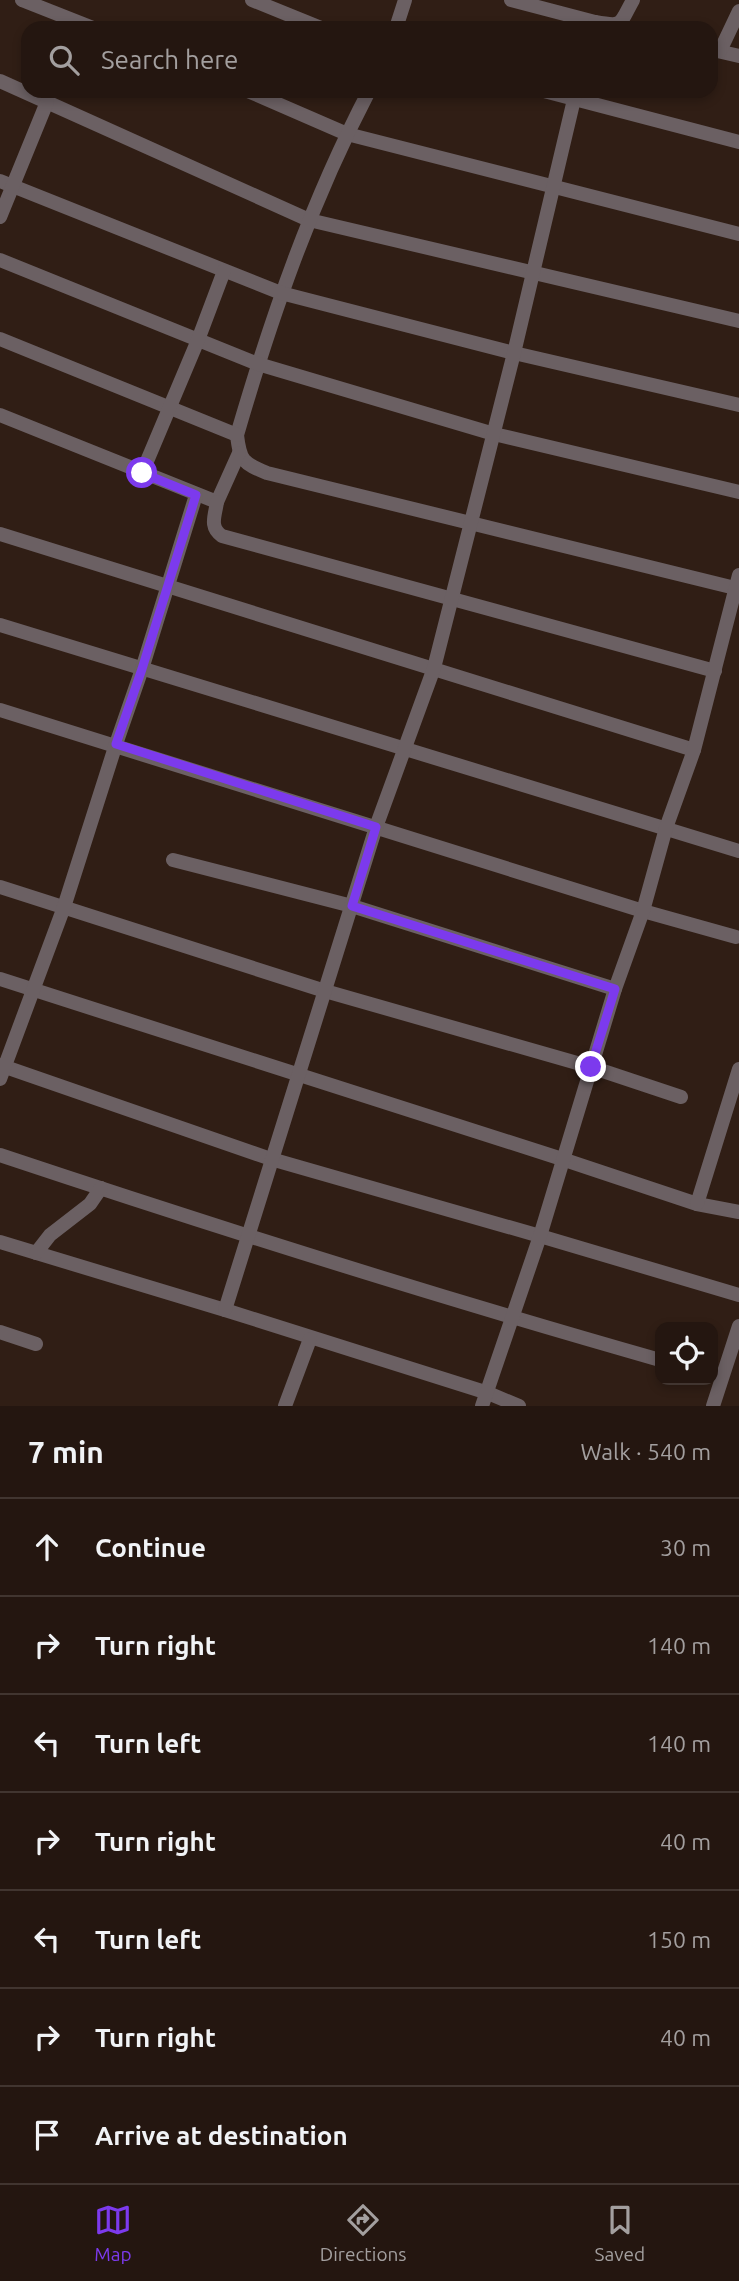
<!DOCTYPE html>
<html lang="en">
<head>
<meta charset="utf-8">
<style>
	:root { --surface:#241610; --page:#2c1f19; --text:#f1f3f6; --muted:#a39f9f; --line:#413530; --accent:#7c3aed }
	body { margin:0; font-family:Ubuntu,sans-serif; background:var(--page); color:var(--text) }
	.controls { position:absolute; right:21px; bottom:21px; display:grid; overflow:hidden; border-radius:14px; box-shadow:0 4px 10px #0003 }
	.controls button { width:63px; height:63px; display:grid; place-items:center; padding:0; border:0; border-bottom:2px solid var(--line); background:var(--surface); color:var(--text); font:35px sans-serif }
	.stop { position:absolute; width:21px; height:21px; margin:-16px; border:5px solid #7c3aed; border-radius:50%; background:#fff }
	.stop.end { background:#7c3aed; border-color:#fff; box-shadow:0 2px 7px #0008 }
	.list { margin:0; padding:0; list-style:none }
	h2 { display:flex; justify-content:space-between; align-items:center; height:91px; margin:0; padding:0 28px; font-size:30px }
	h2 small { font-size:23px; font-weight:400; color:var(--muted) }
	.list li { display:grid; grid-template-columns:46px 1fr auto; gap:21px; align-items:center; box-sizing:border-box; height:98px; padding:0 28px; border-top:2px solid var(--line) }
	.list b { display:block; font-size:26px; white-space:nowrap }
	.list em { font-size:23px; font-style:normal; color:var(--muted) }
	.icon { flex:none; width:38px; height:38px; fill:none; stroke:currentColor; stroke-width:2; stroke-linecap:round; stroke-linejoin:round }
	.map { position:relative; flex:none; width:739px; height:1406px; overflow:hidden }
	.search { position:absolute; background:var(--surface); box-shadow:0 4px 10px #0003; left:21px; right:21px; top:21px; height:77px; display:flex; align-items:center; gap:18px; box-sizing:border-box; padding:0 24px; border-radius:21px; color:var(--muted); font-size:26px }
	.sheet { height:777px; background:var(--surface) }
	nav { display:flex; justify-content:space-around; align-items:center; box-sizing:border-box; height:98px; border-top:2px solid var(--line); background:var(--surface); font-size:19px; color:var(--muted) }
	nav a { display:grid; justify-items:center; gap:4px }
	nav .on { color:var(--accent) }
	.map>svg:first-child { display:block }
</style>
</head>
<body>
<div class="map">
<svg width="739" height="1406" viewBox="0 0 739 1406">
	<rect width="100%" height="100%" fill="#301e15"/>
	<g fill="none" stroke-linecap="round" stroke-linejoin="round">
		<g stroke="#6b6063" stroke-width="14">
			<polyline points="22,0 93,28"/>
			<polyline points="252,0 321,28"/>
			<polyline points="511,0 595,22"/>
			<polyline points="396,28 405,0"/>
			<path d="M594 28 595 22C624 27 619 25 633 0"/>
			<polyline points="713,50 739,56"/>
			<polyline points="720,51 739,11"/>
			<polyline points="0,81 309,220 739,321"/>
			<polyline points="248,91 347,134 739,234"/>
			<path d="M369 91C311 202 272 315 237 435 240 461 243 463 267 473L735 588"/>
			<polyline points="544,91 739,142"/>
			<polyline points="0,181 281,293 514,353 739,405"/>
			<polyline points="0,217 47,102"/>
			<polyline points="0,260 258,364 494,434 739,492"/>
			<polyline points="0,339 237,435"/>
			<polyline points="0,415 217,502 239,453"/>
			<polyline points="142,473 198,340 224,271"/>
			<path d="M217 502C215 516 209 527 222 536L715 671"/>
			<polyline points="0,534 694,750"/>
			<polyline points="0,625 739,851"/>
			<polyline points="0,710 643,911 736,937"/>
			<polyline points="173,860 352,906 615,989"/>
			<polyline points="0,887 325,991 591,1067 681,1097"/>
			<polyline points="0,979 562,1159 697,1204 739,1212"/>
			<polyline points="0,1065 271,1159 540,1236 739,1295"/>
			<polyline points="0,1079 64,907 116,744 142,669 196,495"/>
			<path d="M0 1155C219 1228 438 1297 660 1360"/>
			<polyline points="697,1204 739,1069"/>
			<polyline points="0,1242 225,1310 488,1393 519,1406"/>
			<polyline points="36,1253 50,1235 90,1204 101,1188"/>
			<polyline points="225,1310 376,827 434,668 514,353 576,91"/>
			<polyline points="0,1332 36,1344"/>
			<polyline points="285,1406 310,1339"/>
			<polyline points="482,1406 540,1236 615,989 643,911 666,828 694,750 739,575"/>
			<polyline points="713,1406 739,1326"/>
		</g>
	</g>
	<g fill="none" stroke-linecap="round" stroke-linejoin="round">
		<polyline stroke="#7c3aed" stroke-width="9" points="142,473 196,495 142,669 116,744 376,827 352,906 615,989 591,1067"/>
	</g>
</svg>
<div class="controls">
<button><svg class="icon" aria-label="locate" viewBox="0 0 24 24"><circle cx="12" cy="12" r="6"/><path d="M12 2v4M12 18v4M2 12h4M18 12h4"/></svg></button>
</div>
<div class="stop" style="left:142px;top:473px"></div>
<div class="stop end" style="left:591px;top:1067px"></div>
<div class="search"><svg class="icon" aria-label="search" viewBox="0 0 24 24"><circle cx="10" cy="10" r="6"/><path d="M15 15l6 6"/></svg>Search here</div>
</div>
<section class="sheet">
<h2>7 min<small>Walk · 540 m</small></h2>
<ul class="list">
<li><svg class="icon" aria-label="ahead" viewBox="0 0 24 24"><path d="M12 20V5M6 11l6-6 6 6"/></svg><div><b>Continue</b></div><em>30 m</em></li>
<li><svg class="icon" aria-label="right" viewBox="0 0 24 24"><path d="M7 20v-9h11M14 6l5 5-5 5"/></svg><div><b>Turn right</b></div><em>140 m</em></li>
<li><svg class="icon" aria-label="left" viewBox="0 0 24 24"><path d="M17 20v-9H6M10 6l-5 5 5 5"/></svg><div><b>Turn left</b></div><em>140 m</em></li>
<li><svg class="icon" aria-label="right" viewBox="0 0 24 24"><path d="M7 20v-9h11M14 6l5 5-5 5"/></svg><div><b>Turn right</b></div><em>40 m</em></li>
<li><svg class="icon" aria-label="left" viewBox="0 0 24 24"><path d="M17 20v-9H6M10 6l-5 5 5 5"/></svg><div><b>Turn left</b></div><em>150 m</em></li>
<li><svg class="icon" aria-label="right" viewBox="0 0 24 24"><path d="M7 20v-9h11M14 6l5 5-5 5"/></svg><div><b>Turn right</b></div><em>40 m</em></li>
<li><svg class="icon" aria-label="arrive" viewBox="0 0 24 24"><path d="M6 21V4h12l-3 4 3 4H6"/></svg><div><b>Arrive at destination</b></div></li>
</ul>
</section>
<nav>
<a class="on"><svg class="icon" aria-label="map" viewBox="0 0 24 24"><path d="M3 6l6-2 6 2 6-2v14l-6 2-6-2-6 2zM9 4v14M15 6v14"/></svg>Map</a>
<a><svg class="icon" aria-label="directions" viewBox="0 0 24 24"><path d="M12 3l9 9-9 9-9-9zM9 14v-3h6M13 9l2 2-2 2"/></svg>Directions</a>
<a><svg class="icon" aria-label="saved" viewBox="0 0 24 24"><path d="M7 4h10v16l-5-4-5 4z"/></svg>Saved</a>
</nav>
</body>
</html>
